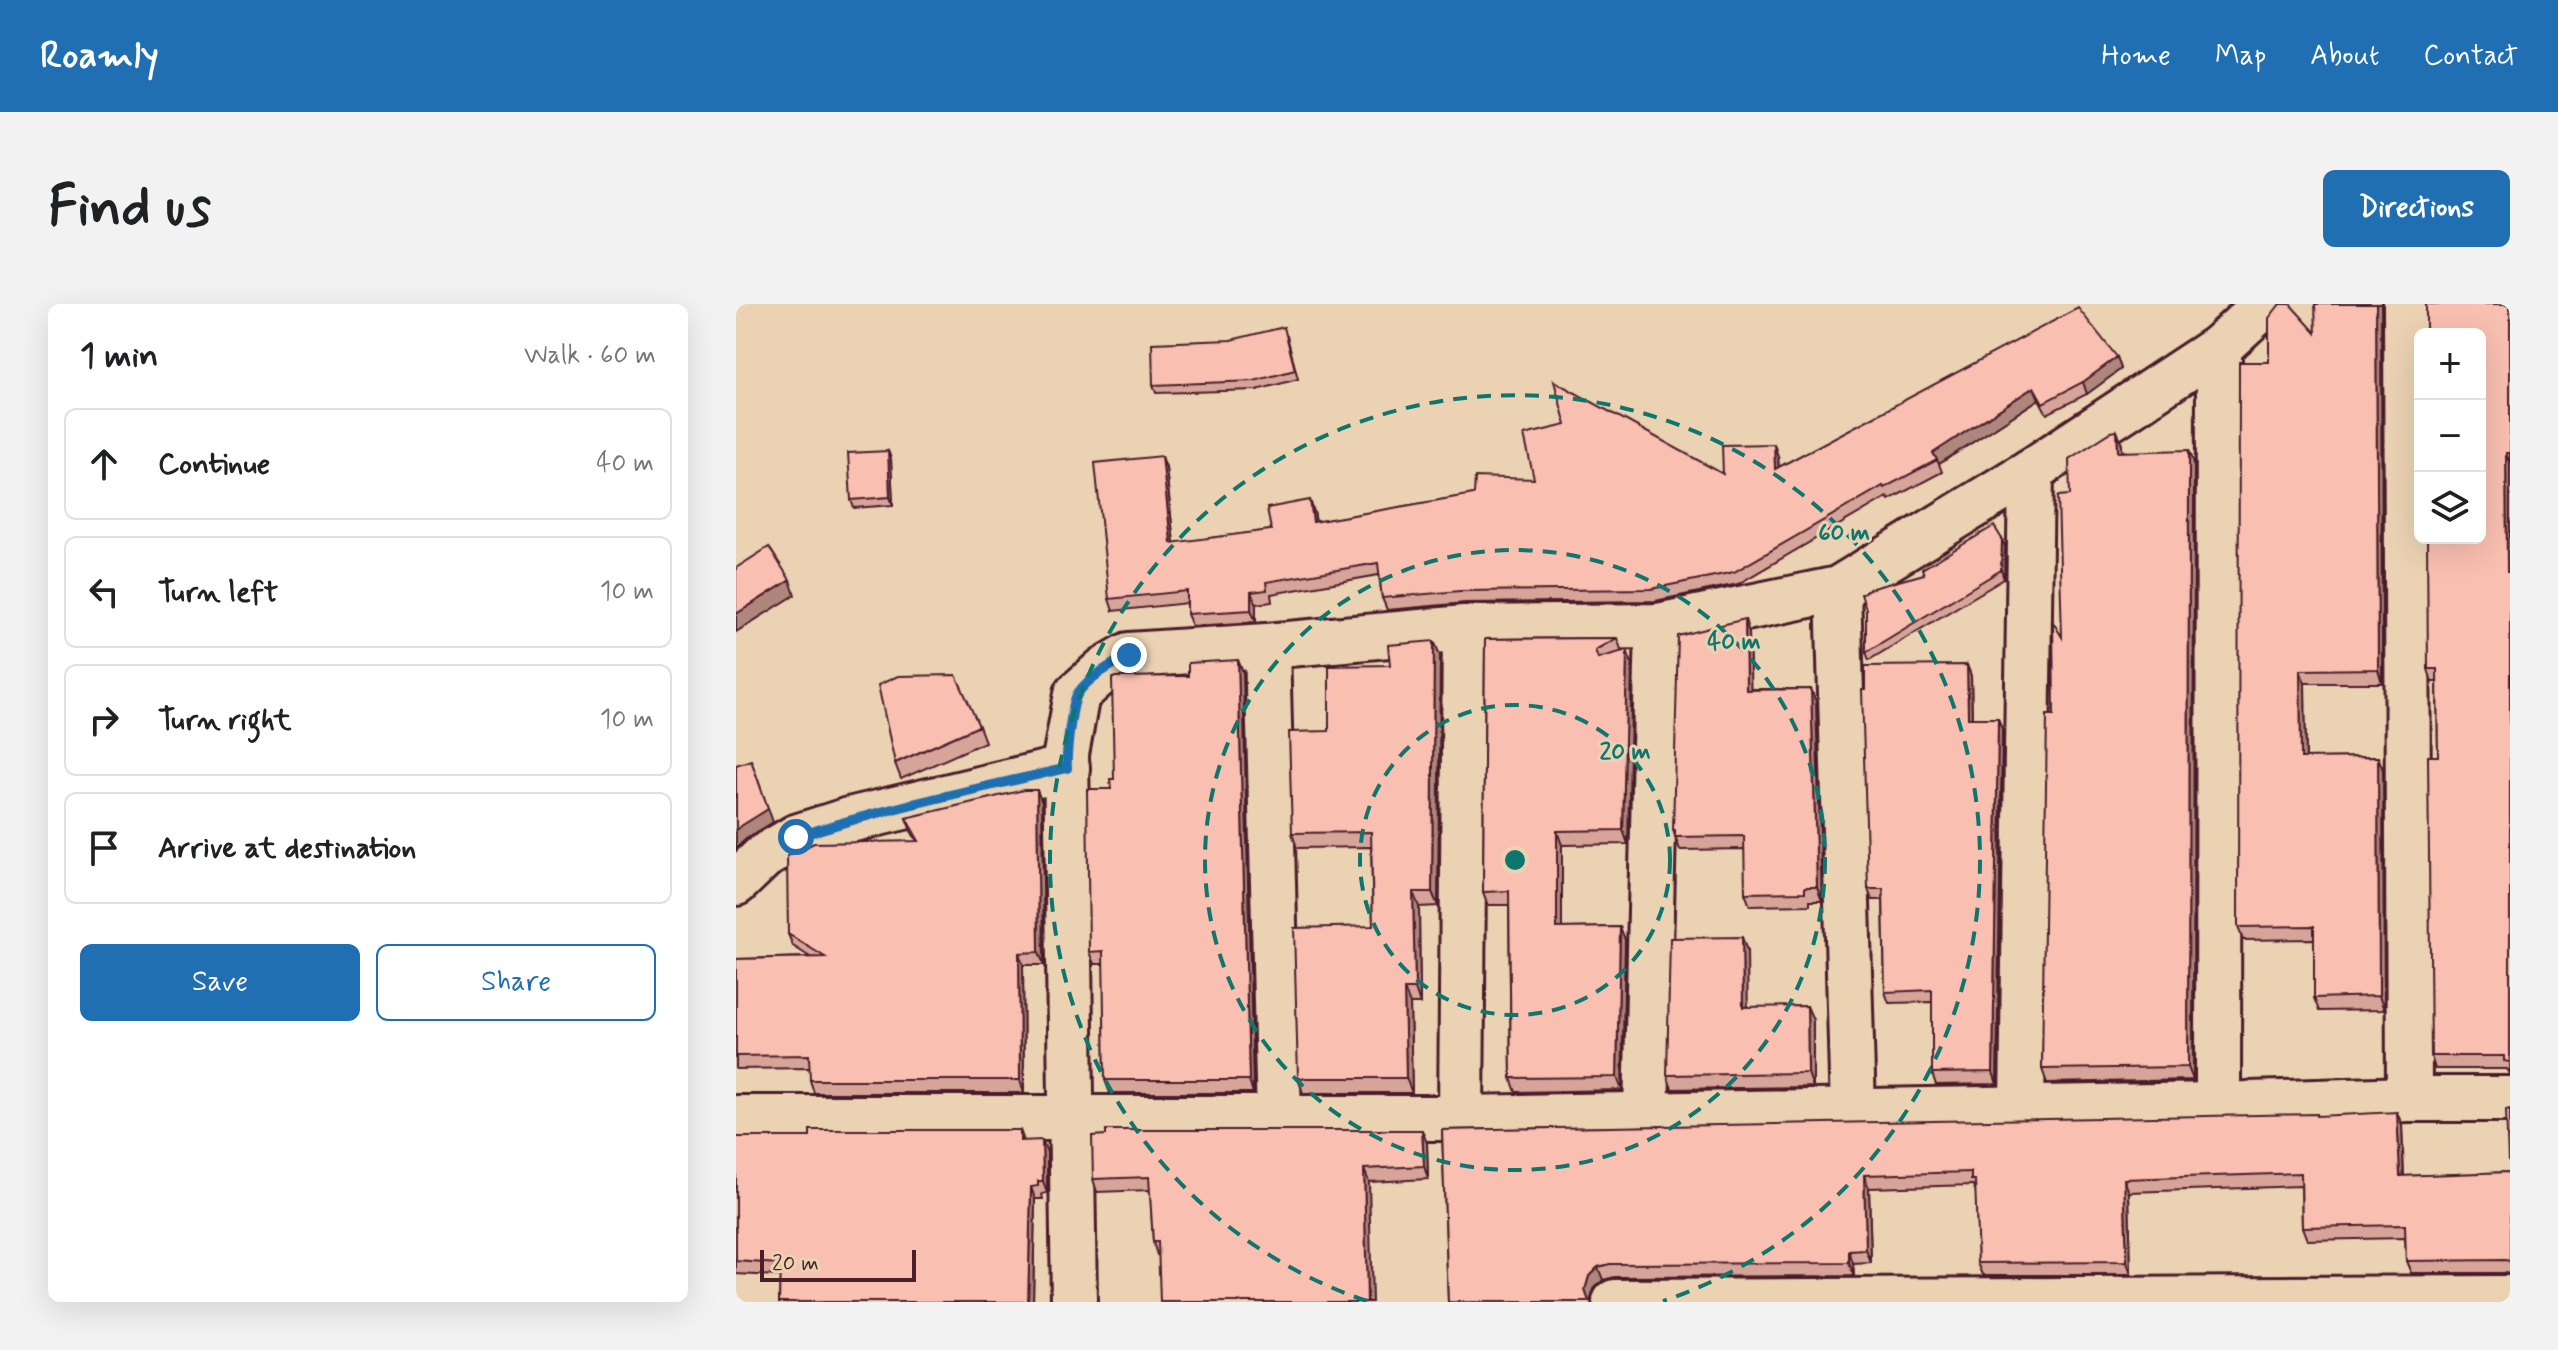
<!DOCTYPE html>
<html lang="en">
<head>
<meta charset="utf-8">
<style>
	:root { --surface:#fff; --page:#f2f2f2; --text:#202124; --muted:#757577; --line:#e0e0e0; --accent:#1f6fb2 }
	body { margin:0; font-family:Mynerve,sans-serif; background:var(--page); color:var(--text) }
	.controls { position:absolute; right:24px; top:24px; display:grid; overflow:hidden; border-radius:12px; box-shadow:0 8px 32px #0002 }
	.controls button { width:72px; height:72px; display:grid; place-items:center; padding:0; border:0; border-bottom:2px solid var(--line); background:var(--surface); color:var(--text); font:40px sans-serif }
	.scale { position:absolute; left:24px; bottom:20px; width:156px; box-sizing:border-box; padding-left:8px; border:4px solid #4a1f2b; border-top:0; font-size:22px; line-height:28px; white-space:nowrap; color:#4a1f2b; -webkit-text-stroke:6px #ebd2b3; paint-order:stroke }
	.stop { position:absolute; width:24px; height:24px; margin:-18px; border:6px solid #1f6fb2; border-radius:50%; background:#fff }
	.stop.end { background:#1f6fb2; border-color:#fff; box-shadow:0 2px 8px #0008 }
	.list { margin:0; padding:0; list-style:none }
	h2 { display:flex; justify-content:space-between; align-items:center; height:104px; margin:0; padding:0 32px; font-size:34px }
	h2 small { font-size:26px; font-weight:400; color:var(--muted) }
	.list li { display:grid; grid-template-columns:52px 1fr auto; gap:24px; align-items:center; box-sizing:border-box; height:112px; margin:0 16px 16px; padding:0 16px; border:2px solid var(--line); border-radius:12px }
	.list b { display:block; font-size:30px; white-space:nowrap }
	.list em { font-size:26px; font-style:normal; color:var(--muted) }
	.actions { display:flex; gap:16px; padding:24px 32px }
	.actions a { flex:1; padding:18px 0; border:2px solid var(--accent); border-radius:12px; text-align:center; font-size:28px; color:var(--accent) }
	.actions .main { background:var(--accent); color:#fff }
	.icon { flex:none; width:44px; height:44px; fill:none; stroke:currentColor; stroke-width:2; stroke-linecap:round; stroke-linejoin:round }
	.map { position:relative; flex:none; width:1774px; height:998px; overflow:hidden; border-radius:12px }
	header { display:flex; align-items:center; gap:48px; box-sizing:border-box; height:112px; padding:0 40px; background:var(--accent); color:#fff }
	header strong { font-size:38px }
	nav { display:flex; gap:44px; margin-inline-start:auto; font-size:28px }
	.intro { display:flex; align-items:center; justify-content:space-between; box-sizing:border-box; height:192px; padding:0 48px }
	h1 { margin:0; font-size:56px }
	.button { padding:20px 36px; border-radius:12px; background:var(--accent); color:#fff; font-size:28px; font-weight:700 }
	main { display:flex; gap:48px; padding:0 48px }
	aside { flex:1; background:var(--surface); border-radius:12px; box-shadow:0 8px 32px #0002 }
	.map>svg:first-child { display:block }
</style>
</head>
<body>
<header>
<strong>Roamly</strong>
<nav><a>Home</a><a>Map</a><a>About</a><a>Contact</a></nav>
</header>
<div class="intro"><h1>Find us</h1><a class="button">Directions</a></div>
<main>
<aside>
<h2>1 min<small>Walk · 60 m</small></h2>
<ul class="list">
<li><svg class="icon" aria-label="ahead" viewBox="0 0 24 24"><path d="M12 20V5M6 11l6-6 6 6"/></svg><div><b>Continue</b></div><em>40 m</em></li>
<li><svg class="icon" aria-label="left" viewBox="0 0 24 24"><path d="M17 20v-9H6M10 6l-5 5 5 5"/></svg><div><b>Turn left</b></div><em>10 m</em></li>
<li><svg class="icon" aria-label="right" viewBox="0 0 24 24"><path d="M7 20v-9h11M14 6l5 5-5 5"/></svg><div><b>Turn right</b></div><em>10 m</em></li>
<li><svg class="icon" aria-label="arrive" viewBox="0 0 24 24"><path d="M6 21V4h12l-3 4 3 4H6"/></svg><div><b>Arrive at destination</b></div></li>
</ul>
<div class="actions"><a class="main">Save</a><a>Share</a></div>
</aside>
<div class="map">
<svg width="1774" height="998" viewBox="0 0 1774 998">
	<rect width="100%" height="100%" fill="#ebd2b3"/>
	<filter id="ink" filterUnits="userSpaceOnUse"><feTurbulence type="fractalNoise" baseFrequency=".0125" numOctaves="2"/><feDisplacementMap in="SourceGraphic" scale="16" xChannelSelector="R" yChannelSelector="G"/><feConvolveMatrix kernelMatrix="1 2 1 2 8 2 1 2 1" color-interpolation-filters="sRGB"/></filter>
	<g filter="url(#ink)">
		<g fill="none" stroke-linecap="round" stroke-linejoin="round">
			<defs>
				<g id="minor">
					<polyline points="1670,0 1673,795"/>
					<polyline points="1102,285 1117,808"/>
					<polyline points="531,342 543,816"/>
					<polyline points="0,579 27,553 60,533 113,516 331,464"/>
					<polyline points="1482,801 1483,43"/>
					<polyline points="1286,802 1295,167"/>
					<polyline points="910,810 922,322"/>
					<polyline points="0,814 725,814 1482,801 1673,795 1774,795"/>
					<polyline points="725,814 729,324"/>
					<polyline points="338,998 330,450 341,390 369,365 393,351 531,342 729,324 922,322 1102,285 1295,167 1483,43 1530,0"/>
					<polyline points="879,998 1774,994"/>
				</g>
			</defs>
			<use href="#minor" stroke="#4a1f2b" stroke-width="50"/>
			<use href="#minor" stroke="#ebd2b3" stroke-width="44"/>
		</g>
		<g fill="#d6a498" stroke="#4a1f2b" stroke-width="2">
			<polygon points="1645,0 1646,379 1569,379 1570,454 1642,453 1647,466 1648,706 1583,707 1578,694 1578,635 1507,636 1502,623 1533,58 1580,29"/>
			<polygon points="1774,0 1774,770 1771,765 1699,765 1695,752 1702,452 1701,378 1696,378 1692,365"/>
			<polygon points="551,32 562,75 521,86 420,89 417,81 495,36"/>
			<polygon points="1381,53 1385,65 1351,90 1311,110 1303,95 1203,160 1206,168 1153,196 1151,193 1002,280 919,297 729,299 651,306 646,294 643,271 535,290 536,298 520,300 520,318 456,322 451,310 451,299 377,307 373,295 430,164 438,239 535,226 578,208 580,218 738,190 798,175 987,170 1042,152 1043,163"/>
			<polygon points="1381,127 1386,141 1386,147 1458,159 1457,776 1311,779 1306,765 1318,411 1326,333"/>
			<polygon points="152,147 155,155 157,201 118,204 115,196"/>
			<polygon points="1266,235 1269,243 1268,275 1133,356 1130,348"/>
			<polygon points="1013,329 1014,385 1075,385 1080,398 1086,597 1074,597 1074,601 1014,602 1009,589 1009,545 944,546 937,526"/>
			<polygon points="881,334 886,348 896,360 892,540 826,541 826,624 884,623 889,636 886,786 780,788 775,774 773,601 752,601 747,588 749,335"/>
			<polygon points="704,351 702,602 683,603 684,700 674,700 676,789 567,789 562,774 637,622 635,543 561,544 556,529 593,427 654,361"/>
			<polygon points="502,356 507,369 517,789 374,789 369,776 368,660 358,660 353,648 375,485 378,475 452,372"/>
			<polygon points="1231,361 1235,372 1236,414 1266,425 1261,780 1200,781 1196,769 1196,698 1153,699 1149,688 1147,596 1136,596 1132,585"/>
			<polygon points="243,422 249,438 165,475 159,459"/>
			<polygon points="306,499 308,661 287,661 288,789 78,789 74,776 74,764 0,765 0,655 74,653 57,642 52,630 181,537 175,527 170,514"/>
			<polygon points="1011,647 1011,703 1077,716 1077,783 936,785 931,771"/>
			<polygon points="1582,812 1666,821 1668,872 1774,868 1774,969 1675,969 1670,957 1669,934 1571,936 1566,923 1565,882 1393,888 1395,971 1247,971 1242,959 1240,888 1237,881 1133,884 1135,959 1117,960 1118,972 879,973 867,976 858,985 854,998 712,998 706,826"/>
			<polygon points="284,826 288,837 311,848 311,889 306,890 307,895 299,895 297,998 43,998 44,972 0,970 0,833 74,833"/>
			<polygon points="691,839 692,875 633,878 423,951 421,951 417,938 414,886 361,888 357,875"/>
		</g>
		<g fill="#ae867c" stroke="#4a1f2b" stroke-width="2">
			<polygon points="1640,0 1645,0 1646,379 1642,365"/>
			<polygon points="1381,53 1385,65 1351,90 1347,78"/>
			<polygon points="1298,83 1303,95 1203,160 1197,149"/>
			<polygon points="1381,127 1386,141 1387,161 1382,148"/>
			<polygon points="1038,140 1042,152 1043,177 1039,165"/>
			<polygon points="1453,146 1458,159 1457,776 1452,763"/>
			<polygon points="152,147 155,155 157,201 154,193"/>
			<polygon points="1770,149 1774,160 1774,276 1771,268"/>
			<polygon points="426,152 430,164 439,251 435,239"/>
			<polygon points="574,196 578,208 582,230 577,218"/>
			<polygon points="1266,235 1269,243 1268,275 1265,266"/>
			<polygon points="54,276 59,291 0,328 0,310"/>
			<polygon points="515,288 520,300 520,318 515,306"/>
			<polygon points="1009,315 1013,329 1015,399 1010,386"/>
			<polygon points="698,337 704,351 702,602 696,588"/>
			<polygon points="891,346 896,360 892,540 887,526"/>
			<polygon points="502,356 507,369 517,789 513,776"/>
			<polygon points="1231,361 1235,372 1236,426 1232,414"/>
			<polygon points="1564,366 1569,379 1570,467 1565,454"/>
			<polygon points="1075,385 1080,398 1086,597 1081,583"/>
			<polygon points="1262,414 1266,425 1261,780 1257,768"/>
			<polygon points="1642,453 1647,466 1648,706 1643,692"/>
			<polygon points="15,456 37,518 10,535 0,544 0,526 5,522"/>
			<polygon points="301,486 306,499 308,661 303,648"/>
			<polygon points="821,527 826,541 826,637 821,624"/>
			<polygon points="677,588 683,603 684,700 679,685"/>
			<polygon points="884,623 889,636 886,786 881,773"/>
			<polygon points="1006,633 1011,647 1012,717 1007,703"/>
			<polygon points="283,649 287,661 288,789 284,776"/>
			<polygon points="668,685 674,700 676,789 670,774"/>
			<polygon points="1071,702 1077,716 1077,783 1072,769"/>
			<polygon points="1661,808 1666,821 1668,884 1664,872"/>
			<polygon points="686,826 691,839 692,875 688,862"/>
			<polygon points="306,836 311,848 311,889 307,877"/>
			<polygon points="628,865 633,878 636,998 631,998"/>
			<polygon points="1128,871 1133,884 1135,959 1130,946"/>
			<polygon points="1388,875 1393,888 1395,971 1391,958"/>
			<polygon points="295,883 299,895 297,998 292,998"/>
			<polygon points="1113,947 1117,960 1118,972 1113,959"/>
			<polygon points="862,963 867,976 858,985 854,998 853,998 849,986 853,972"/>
		</g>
		<g fill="#f9bfb1" stroke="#4a1f2b" stroke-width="2">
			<polygon points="1544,0 1554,0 1580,29 1579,0 1640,0 1642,365 1564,366 1565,454 1642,453 1643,692 1578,694 1578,622 1502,623 1503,58 1533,58 1533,14"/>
			<polygon points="1690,0 1774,0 1774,149 1770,149 1771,268 1774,268 1774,758 1768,757 1768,752 1695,752 1692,452 1702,452 1701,365 1692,365 1691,234 1744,234 1744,30 1690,30"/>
			<polygon points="1342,4 1381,53 1347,78 1307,99 1298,83 1197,149 1201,156 1148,184 1147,182 998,268 915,285 724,287 646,294 642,259 530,278 531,286 515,288 515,306 451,310 451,287 373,295 359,159 426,152 435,239 535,226 531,204 574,196 577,218 738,190 739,173 798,175 788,131 830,121 818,77 987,170 986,141 1038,140 1039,165"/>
			<polygon points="548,23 559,66 518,77 417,81 416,39 495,36"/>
			<polygon points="1381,127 1382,148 1453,146 1452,763 1306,765 1311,411 1318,411 1317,318 1326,333 1322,192 1334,191 1333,155 1375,128"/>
			<polygon points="152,147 154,193 115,196 112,149"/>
			<polygon points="1258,222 1266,235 1265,266 1130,348 1130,305 1125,290 1133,285 1188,270 1186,265"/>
			<polygon points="33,243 54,276 0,310 0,264"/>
			<polygon points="1009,315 1010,386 1075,385 1081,583 1069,583 1069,588 1009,589 1008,532 939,533 939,526 937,526 942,332"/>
			<polygon points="881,334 859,346 862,354 891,346 887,526 821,527 821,624 884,623 881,773 775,774 773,587 747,588 749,335"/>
			<polygon points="698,337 696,588 677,588 679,685 668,685 670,774 562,774 558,624 637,622 635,528 556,529 553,428 593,427 593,362 654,361 652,341"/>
			<polygon points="502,356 513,776 369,776 367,647 353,648 351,485 375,485 374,475 378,475 376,375 379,373 452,372 452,359"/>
			<polygon points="1231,361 1232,414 1262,414 1257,768 1196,769 1196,686 1149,688 1147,585 1132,585 1126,386 1129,386 1129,362"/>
			<polygon points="220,371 243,422 159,459 142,381 162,372"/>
			<polygon points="15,456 32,505 5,522 0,526 0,461"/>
			<polygon points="288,486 301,486 303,648 283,649 284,776 74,776 73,751 0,752 0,655 89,653 52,630 51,552 78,539 183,537 170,514"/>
			<polygon points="1006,633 1007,703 1071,702 1072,769 931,771 934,634"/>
			<polygon points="1774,805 1774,857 1772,857 1770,806"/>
			<polygon points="1661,808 1664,872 1774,868 1774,957 1769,956 1670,957 1669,921 1566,923 1565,869 1388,875 1391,958 1242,959 1239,876 1235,876 1235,868 1128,871 1130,946 1113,947 1113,959 874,960 862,963 853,972 849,986 853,998 712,998 706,826 1581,810 1581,812"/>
			<polygon points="74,826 284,826 284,837 306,836 307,877 302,877 302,882 295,883 292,998 43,998 44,960 0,957 0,833 74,833"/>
			<polygon points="370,826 686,826 688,862 628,865 631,998 424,998 422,938 417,938 413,873 357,875 356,832 370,831"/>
		</g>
	</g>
	<g fill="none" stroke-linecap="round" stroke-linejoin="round" filter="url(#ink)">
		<path stroke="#1f6fb2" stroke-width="10" d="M60 533C149 504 240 485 331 464 330 451 335 400 342 389 353 373 376 361 393 351"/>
	</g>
	<g fill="none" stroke="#0f766e" stroke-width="4" stroke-dasharray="14 10">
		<circle cx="779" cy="556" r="155"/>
		<circle cx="779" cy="556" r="310"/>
		<path d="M631 997A465 465 0 1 1 927 997"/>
	</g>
	<circle cx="779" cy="556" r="12" fill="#0f766e" stroke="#ebd2b3" stroke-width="4"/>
	<g font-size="24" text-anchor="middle" font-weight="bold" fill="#0f766e" stroke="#ebd2b3" stroke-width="6" stroke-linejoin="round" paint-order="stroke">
		<text x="1108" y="236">60 m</text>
		<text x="998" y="345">40 m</text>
		<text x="889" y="455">20 m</text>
	</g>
</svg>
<div class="controls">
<button>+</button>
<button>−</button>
<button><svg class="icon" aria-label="layers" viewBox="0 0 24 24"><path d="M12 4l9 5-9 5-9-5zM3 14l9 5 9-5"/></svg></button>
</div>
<div class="scale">20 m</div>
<div class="stop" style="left:60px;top:533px"></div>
<div class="stop end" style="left:393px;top:351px"></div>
</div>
</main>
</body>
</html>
